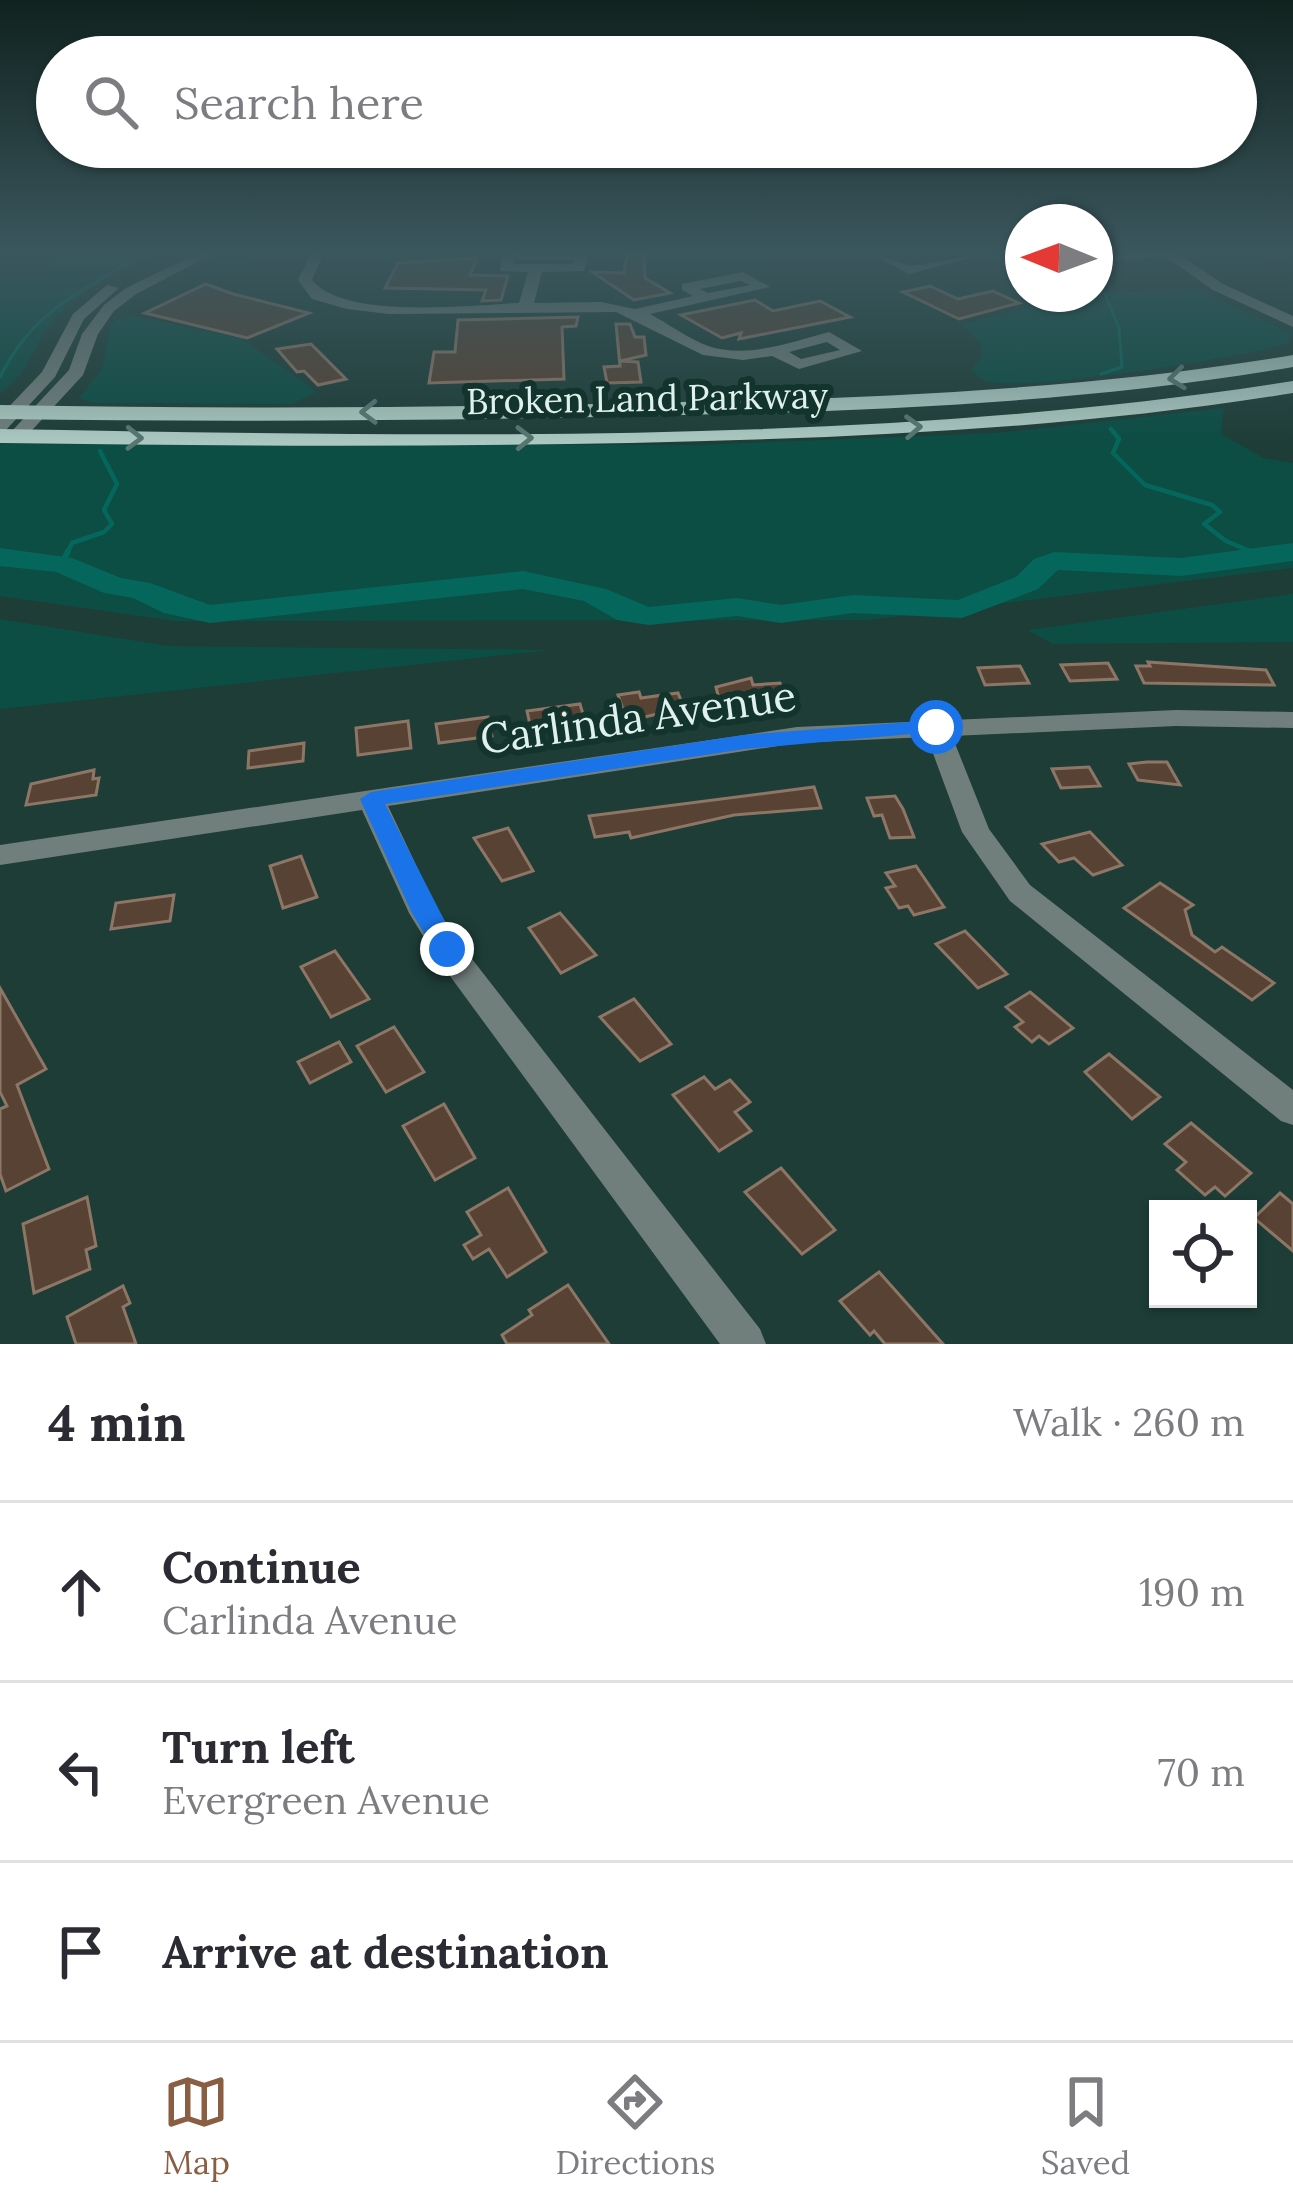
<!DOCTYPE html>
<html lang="en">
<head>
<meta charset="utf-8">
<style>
	:root { --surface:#fff; --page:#f7f7f7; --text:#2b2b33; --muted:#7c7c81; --line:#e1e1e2; --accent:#895e42 }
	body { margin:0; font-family:Lora,serif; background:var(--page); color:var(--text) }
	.controls { position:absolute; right:36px; bottom:36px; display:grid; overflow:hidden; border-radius:0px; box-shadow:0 3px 9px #0004 }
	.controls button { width:108px; height:108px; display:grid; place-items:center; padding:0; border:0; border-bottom:3px solid var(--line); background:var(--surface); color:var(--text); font:60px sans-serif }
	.compass { position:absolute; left:1005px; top:204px; width:108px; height:108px; border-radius:50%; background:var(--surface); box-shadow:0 3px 9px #0004; rotate:271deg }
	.stop { position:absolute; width:36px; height:36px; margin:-27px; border:9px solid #1a73e8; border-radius:50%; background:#fff }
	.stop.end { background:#1a73e8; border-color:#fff; box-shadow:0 3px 12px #0008 }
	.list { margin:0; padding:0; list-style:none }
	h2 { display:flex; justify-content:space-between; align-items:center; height:156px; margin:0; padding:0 48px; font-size:51px }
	h2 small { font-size:39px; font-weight:400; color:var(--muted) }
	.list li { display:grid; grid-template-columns:78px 1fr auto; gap:36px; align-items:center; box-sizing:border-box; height:180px; padding:0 48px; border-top:3px solid var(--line) }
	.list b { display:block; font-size:45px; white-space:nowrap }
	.list p { margin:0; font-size:39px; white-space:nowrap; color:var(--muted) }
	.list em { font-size:39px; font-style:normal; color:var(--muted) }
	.icon { flex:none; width:66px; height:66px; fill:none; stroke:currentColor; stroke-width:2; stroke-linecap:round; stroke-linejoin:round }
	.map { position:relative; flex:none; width:1293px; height:1344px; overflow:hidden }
	.search { position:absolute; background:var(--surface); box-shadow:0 3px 9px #0004; left:36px; right:36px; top:36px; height:132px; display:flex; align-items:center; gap:30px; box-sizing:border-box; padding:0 42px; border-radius:66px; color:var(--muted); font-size:45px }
	.sheet { height:696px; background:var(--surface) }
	nav { display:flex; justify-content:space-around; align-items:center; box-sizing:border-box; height:168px; border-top:3px solid var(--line); background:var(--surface); font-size:33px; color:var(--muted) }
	nav a { display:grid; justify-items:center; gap:6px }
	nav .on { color:var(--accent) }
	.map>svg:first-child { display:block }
</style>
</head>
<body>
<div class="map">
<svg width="1293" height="1344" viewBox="0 0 1293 1344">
	<rect width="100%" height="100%" fill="#1e3d37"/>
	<g fill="#0c4d44">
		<path d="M57 255H152C118 273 73 294 50 325 30 351 30 372 0 393V272L33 273Z"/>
		<path d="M1194 288 1293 334 1289 343C1249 357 1017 393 986 381 980 379 976 374 971 370L981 357 982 344 961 325 1095 290 1162 293Z"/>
		<polygon points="126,314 242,339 317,392 292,404 93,403 79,398 103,367 110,325"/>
		<polygon points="1224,408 1221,434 1264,458 1293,463 1293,568 867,620 175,621 0,596 0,444 695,445 997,433"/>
		<polygon points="1293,594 1293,642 1053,644 1027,630"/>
		<polygon points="0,619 169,646 552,650 0,709"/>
	</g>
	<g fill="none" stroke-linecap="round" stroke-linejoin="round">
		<g stroke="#05675b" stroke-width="3">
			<polyline points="1101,374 1122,367 1119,328 1104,292"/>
			<path d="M0 377C34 309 80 293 142 255"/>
		</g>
		<g stroke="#05675b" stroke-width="4.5">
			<polyline points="1111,429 1119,439 1113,453 1145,485 1212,505 1220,512 1204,524 1226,541 1257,554"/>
			<polyline points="67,554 72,543 104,532 112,524 104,510 117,484 100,451"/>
		</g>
		<g stroke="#05675b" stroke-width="6">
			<polyline points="1247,551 1269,557"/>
			<polyline points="62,564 68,551"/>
		</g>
		<polygon fill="#05675b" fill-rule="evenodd" points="1293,543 1293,561 1181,576 1058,570 1038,589 962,618 853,613 781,623 737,616 649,625 617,620 584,601 523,589 210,623 164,613 133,598 104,593 56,572 0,566 0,548 72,558 121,578 150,583 210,605 523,571 606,589 649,607 737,598 781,605 853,595 958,600 1016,577 1034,559 1054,552 1181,558"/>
	</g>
	<g fill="#574233" stroke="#8e7666" stroke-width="3">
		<polygon points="627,255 644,255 645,278 670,293 634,300 592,272 624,273"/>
		<polygon points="477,258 470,275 508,276 501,300 482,301 486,290 385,288 398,263"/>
		<polygon points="206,284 233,294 309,313 247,338 145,313"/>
		<polygon points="930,286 958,299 993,291 1019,303 959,319 903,292"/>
		<polygon points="755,300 773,311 820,301 850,317 739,339 741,333 722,338 681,315"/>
		<polygon points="578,317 576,326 562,327 564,379 429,383 434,352 455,352 458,320"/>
		<polygon points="616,324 630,324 635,337 644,337 646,355 620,361 638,362 641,382 607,383 604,367 620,366"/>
		<polygon points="311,344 346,379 318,385 304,371 297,372 277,349"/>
		<polygon points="1148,662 1266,670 1274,685 1144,683 1136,666 1150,666"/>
		<polygon points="1108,663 1117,679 1070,681 1061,665"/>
		<polygon points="1020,666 1029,683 985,685 978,668"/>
		<polygon points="751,678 753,685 780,683 786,698 721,707 716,687"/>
		<polygon points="639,692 641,698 678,693 684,708 627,721 618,695"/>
		<polygon points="580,704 585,721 531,729 527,711"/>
		<polygon points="488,717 492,736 439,743 436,724"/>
		<polygon points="408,721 411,748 358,755 356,728"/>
		<polygon points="304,743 303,761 248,768 249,751"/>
		<polygon points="1147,762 1167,762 1180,785 1138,780 1129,764"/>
		<polygon points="1089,767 1100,786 1061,788 1052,769"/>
		<polygon points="94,770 93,779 99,778 96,795 26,805 31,784"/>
		<polygon points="814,787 821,808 734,815 631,838 629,832 595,837 589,816"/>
		<polygon points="895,796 903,809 914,837 890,838 882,815 874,816 867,798"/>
		<polygon points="508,828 533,871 502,881 474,838"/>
		<polygon points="1090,832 1122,865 1093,875 1074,858 1059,862 1042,844"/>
		<polygon points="301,856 317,897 283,908 270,866"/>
		<polygon points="916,866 944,907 914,915 908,906 899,908 886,888 895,886 886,873"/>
		<polygon points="1160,883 1193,905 1185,910 1192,935 1215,952 1222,947 1274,983 1252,1000 1124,908"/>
		<polygon points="174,895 170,921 111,929 116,903"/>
		<polygon points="560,913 596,955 561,973 529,928"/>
		<polygon points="965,931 1007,974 978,988 936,944"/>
		<polygon points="335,951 369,999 331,1017 301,967"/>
		<polygon points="0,988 46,1069 17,1085 49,1169 6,1191 0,1174 0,1109 7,1106 0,1092"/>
		<polygon points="1030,992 1073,1028 1049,1044 1039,1036 1032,1042 1015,1027 1023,1022 1006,1007"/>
		<polygon points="634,999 671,1044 640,1061 600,1017"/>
		<polygon points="394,1027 424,1072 386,1092 357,1046"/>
		<polygon points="339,1042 351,1062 310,1083 298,1062"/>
		<polygon points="1109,1054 1160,1097 1132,1119 1085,1072"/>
		<polygon points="704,1077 715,1089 730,1080 750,1102 735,1112 751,1131 719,1151 673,1095"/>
		<polygon points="444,1104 475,1158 435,1180 403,1126"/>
		<polygon points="1191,1123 1251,1173 1225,1196 1215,1187 1205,1195 1177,1170 1186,1162 1165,1144"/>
		<polygon points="781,1168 835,1230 802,1254 745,1192"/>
		<polygon points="508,1188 546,1252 507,1277 489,1249 473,1259 464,1245 481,1235 467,1212"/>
		<polygon points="1280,1193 1293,1204 1293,1251 1254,1218"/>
		<polygon points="87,1197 96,1246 86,1250 90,1269 34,1293 23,1224"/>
		<polygon points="879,1272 943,1344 885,1344 874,1331 870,1335 840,1301"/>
		<polygon points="568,1285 609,1344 507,1344 502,1335 532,1315 529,1310"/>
		<polygon points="123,1286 130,1303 123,1307 136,1344 76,1344 67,1317"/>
	</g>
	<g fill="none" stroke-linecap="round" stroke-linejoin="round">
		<g fill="#717f7c" fill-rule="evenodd">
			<polygon points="194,255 211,255 136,294 114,311 98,334 83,375 23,440 11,440 11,432 69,370 82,334 104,305 126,288"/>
			<path d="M310 255H323L312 280C344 320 470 305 519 303L528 272 500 271 503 255 588 256 584 271 542 272 534 303 601 302 635 309 693 296 682 290V284L743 272 770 287 650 314C669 324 687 338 708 346 747 359 791 342 829 332L862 351 799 369 772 356 743 360 703 355 616 312 389 314 347 309 312 299 298 280ZM514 260H574L573 264H513ZM741 281 750 285 708 293 700 289ZM827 342 840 350 801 359 789 352Z"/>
			<path d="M873 255C890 255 898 264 911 265 925 267 961 255 982 255L909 274Z"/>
			<polygon points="1095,255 1180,255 1223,284 1293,316 1293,327 1213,290 1166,257 1095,262"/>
			<polygon points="107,285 119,288 84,319 55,377 6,430 0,431 0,416 42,372 73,314"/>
			<polygon points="1176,710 1293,712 1293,728 1176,726 952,736 989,829 1030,885 1293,1090 1293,1125 1281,1121 1010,901 962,832 927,737 797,743 388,806 437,909 458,941 760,1329 766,1344 720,1344 436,957 409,913 362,810 0,865 0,845 797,727"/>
		</g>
		<g fill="#abc8c1" fill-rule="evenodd">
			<path d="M1293 355V367C1076 404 858 412 639 416 426 421 213 422 0 419V405C213 409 426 408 639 403 858 399 1076 391 1293 355Z"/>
			<path d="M1293 381V393C1073 429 852 438 630 443 420 447 210 446 0 443V429C425 436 873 447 1293 381Z"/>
		</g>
	</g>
	<defs><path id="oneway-chevron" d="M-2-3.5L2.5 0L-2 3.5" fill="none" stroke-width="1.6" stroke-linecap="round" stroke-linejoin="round" transform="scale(3)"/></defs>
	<g stroke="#577670">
		<use href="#oneway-chevron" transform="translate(1177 378) rotate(173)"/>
		<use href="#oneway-chevron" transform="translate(369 412) rotate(179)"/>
		<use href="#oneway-chevron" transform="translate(913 427) rotate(-3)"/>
		<use href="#oneway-chevron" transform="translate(134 438) rotate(1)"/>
		<use href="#oneway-chevron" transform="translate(524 438) rotate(-1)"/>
	</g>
	<linearGradient id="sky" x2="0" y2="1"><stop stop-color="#10221e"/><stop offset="0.57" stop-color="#3b575e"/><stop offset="1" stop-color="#3b575e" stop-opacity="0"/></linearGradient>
	<rect width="1293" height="444" fill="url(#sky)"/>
	<polygon fill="#1a73e8" points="936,720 944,722 944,731 744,749 385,804 459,949 447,959 438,956 412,913 360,799 371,792 744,735"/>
	<g text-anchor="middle" stroke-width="12" stroke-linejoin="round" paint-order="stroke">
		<g font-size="36" fill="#dff1ed" stroke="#13332d">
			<text transform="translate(647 398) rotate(-1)" y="13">Broken Land Parkway</text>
		</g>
		<g font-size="42" fill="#dff1ed" stroke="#13332d">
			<text transform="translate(638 717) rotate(-8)" y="15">Carlinda Avenue</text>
		</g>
	</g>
</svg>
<div class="controls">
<button><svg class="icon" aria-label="locate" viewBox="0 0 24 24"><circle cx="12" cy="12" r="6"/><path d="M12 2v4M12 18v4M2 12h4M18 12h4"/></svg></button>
</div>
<svg class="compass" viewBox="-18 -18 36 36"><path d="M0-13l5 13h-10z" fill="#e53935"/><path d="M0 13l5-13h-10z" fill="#7c7c81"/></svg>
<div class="stop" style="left:936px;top:727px"></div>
<div class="stop end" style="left:447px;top:949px"></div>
<div class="search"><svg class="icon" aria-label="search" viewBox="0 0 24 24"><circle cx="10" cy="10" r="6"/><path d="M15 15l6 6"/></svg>Search here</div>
</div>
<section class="sheet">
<h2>4 min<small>Walk · 260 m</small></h2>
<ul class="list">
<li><svg class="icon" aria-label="ahead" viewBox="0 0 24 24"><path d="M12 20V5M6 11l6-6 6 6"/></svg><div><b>Continue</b><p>Carlinda Avenue</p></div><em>190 m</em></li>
<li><svg class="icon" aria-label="left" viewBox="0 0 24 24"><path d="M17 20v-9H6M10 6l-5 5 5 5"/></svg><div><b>Turn left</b><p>Evergreen Avenue</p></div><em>70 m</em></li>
<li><svg class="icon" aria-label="arrive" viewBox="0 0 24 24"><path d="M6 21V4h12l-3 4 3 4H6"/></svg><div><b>Arrive at destination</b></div></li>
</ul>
</section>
<nav>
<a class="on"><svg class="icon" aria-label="map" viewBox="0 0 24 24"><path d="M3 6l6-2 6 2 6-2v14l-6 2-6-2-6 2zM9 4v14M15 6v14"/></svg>Map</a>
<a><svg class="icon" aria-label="directions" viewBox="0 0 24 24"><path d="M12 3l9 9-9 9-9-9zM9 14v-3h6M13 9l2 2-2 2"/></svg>Directions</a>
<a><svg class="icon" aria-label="saved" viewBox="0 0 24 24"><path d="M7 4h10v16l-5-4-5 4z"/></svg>Saved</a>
</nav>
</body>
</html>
